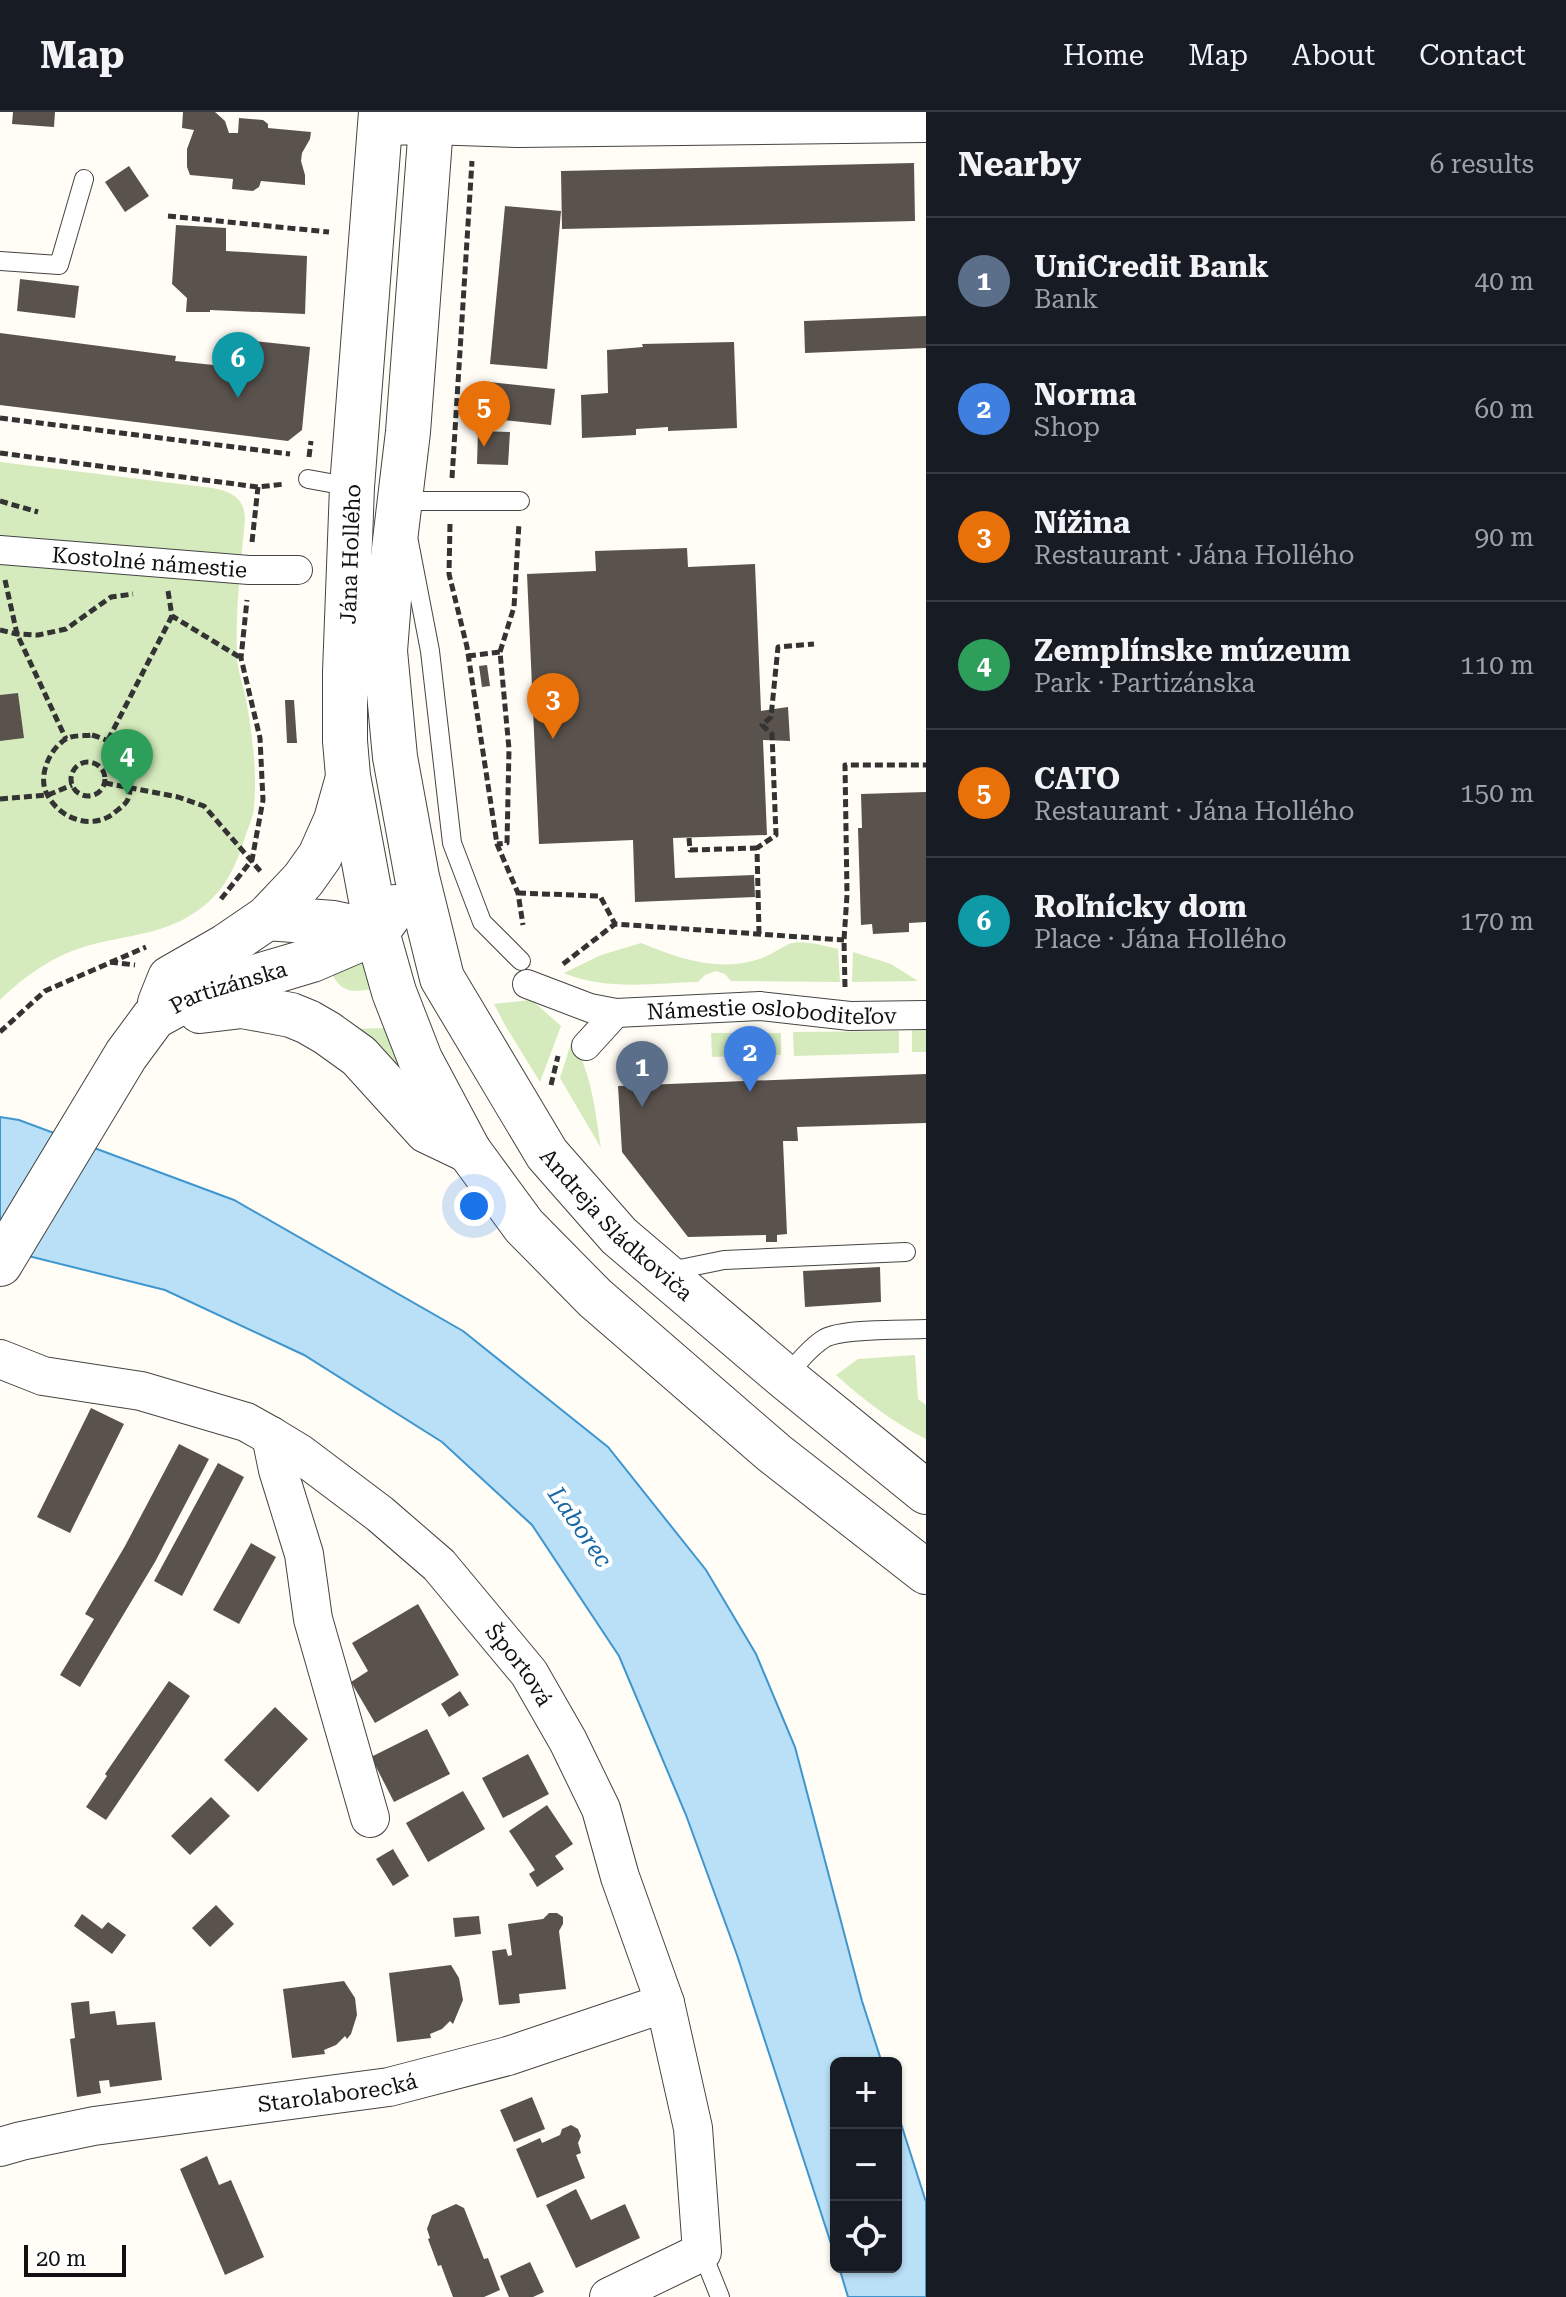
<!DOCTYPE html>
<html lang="en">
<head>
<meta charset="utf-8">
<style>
	:root { --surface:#171b24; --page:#242831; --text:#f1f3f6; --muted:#9ea1a6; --line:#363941; --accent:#2563eb }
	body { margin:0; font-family:"Roboto Serif",serif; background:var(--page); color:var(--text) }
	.controls { position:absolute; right:24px; bottom:24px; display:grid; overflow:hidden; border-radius:12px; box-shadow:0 2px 6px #0004 }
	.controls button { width:72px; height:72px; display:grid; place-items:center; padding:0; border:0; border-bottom:2px solid var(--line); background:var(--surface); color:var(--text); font:40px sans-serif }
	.scale { position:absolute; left:24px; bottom:20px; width:102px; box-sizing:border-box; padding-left:8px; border:4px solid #111; border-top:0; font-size:22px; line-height:28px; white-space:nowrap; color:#111; -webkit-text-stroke:6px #fff; paint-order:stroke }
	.you { position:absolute; left:474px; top:1094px; width:28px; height:28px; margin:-20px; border:6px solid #fff; border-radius:50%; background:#1a73e8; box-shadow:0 0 0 12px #1a73e833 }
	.badge { display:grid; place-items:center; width:52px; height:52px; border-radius:50%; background:var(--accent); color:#fff; font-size:26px; font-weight:700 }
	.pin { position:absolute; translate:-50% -66px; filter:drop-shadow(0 2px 4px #0008) }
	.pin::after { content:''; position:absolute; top:42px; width:28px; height:24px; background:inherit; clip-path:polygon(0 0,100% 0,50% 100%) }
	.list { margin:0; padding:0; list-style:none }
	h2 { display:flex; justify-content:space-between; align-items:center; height:104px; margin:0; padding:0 32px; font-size:34px }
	h2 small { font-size:26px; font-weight:400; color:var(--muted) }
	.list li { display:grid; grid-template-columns:52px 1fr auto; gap:24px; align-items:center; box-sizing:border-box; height:128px; padding:0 32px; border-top:2px solid var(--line) }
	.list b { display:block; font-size:30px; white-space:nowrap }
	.list p { margin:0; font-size:26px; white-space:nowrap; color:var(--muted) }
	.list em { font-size:26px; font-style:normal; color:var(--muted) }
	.icon { flex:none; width:44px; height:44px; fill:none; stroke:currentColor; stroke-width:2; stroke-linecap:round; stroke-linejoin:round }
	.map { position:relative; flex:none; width:926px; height:2185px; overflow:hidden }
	header { display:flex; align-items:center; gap:48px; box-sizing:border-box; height:112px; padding:0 40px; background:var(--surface); border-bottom:2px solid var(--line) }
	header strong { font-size:38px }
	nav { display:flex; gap:44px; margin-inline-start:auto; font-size:28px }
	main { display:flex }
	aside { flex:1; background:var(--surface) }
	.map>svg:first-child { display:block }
</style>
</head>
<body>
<header>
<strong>Map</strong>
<nav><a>Home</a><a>Map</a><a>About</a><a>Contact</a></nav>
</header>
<main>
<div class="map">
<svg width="926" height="2185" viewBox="0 0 926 2185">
	<rect width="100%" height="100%" fill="#fffdf5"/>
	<g fill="#d5ebbd">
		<path d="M0 350 213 376C231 380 244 385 245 406 241 453 235 499 237 546 238 562 245 577 247 593 253 627 257 662 254 696 253 706 248 716 245 725 234 761 220 787 186 806 159 821 128 824 98 831 61 839 27 861 0 888Z"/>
		<path d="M641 831C678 846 716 860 756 848 768 845 778 837 789 832 802 827 825 834 838 837L840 870 731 869 725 862 716 859 705 863 698 870C655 871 606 879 564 861L601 843Z"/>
		<polygon points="853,840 891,852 918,869 852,870"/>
		<path d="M361 847 373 877C348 881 341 880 329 857Z"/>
		<polygon points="529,888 535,891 561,914 540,970 505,913 494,892"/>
		<polygon points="384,916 401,958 350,917"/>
		<rect x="912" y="918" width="14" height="22"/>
		<polygon points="899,919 899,941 794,944 793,920"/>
		<polygon points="711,921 781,921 781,943 712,945"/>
		<path d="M572 928C592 962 595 998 601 1036L560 966Z"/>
		<path d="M915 1243 918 1287 926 1293V1327C892 1310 864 1288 836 1263L858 1247Z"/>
	</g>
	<g fill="#b9e0f7" stroke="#3f96cf" stroke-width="2">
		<polygon points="0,1005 19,1008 234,1088 463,1219 608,1335 706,1458 756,1542 795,1635 862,1889 882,1951 836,1951 836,2147 737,1843 686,1703 619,1544 532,1413 442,1330 304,1243 165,1178 0,1137"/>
		<polygon points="896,1996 926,2090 926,2185 848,2185 839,2155 896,2155"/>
	</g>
	<g fill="#5a524d">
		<polygon points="13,0 55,0 54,15 12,12"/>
		<polygon points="183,0 215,0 225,9 229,21 238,21 239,6 263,8 268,12 268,16 311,20 310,27 302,41 301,49 305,63 305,73 261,69 259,75 253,79 232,77 233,67 190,63 187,55 187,37 194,18 182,16"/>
		<polygon points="914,51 915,109 562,117 561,59"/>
		<polygon points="129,54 149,84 125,100 105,70"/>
		<polygon points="505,94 561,99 547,257 490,252"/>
		<polygon points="176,113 226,116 226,139 307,144 305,202 210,198 210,200 186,200 187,186 172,172"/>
		<polygon points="20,167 79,174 75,206 17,199"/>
		<polygon points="926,204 926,236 805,241 804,209"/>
		<polygon points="0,221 176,244 175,249 243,256 246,228 310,235 302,318 288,329 0,293"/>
		<polygon points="734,230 737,316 668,319 668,315 636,317 636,323 582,326 581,283 608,281 607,238 643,235 642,232"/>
		<polygon points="489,270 555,277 551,313 485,306"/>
		<polygon points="478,319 510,320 508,353 477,352"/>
		<polygon points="687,436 688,455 755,452 761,599 788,595 790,629 763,628 767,723 673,726 675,766 754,763 755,785 635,790 633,728 539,732 527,462 596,459 595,439"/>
		<polygon points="487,553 490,574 482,575 479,554"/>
		<polygon points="18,581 24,626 0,629 0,583"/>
		<polygon points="285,588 294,588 297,631 287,631"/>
		<polygon points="926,680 926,810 909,811 909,820 873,822 872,812 861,813 858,716 862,716 861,682"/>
		<polygon points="926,962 926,1011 797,1015 798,1029 783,1029 787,1122 777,1123 777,1130 766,1130 766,1123 688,1125 622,1040 618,974"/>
		<polygon points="880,1155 881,1190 805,1195 803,1159"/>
		<polygon points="91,1296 124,1312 70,1421 37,1405"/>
		<polygon points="179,1332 209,1347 155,1450 80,1575 60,1563 94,1507 85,1502 125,1434"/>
		<polygon points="218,1351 244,1365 182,1484 154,1469"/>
		<polygon points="251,1431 276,1445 239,1512 213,1498"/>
		<polygon points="418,1492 459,1563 375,1611 351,1570 368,1559 352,1531"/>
		<polygon points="169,1569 190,1584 106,1708 86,1695 107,1664 105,1662"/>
		<polygon points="460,1579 469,1593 449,1605 441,1592"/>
		<polygon points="275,1595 308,1627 258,1680 224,1648"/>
		<polygon points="427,1617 450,1662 394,1690 371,1645"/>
		<polygon points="528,1642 549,1682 503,1706 482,1666"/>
		<polygon points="463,1679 485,1717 428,1750 406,1711"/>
		<polygon points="211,1685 230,1704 190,1743 171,1724"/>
		<polygon points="547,1693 573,1732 555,1744 564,1757 537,1775 529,1762 535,1758 509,1719"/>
		<polygon points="393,1737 409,1764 393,1774 376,1747"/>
		<polygon points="216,1793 234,1812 210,1835 192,1816"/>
		<polygon points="549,1801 557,1801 563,1805 563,1812 559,1819 566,1877 519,1882 520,1891 499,1893 492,1839 506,1837 508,1844 512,1843 508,1812 543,1807"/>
		<polygon points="82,1802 102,1817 108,1810 126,1823 112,1842 74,1814"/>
		<polygon points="479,1804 481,1822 455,1825 453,1806"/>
		<polygon points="451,1853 459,1866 463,1888 453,1912 450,1909 442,1917 430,1922 431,1926 397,1930 389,1861"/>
		<polygon points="344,1869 355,1886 357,1903 351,1922 347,1927 345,1924 336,1933 324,1938 325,1942 292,1946 283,1877"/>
		<polygon points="89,1889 90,1902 115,1899 117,1913 155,1910 162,1968 110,1975 109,1968 99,1969 101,1981 77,1985 70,1927 75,1926 71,1891"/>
		<polygon points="532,1985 545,2017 514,2030 500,1998"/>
		<polygon points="571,2013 578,2017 581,2024 578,2031 581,2041 576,2043 585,2066 537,2086 516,2037 540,2026 542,2031 560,2023 562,2017"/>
		<polygon points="207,2044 219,2073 231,2068 264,2145 225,2163 180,2057"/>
		<polygon points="576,2077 591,2108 625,2092 640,2126 576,2156 546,2093"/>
		<polygon points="456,2092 464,2096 484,2147 488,2146 500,2178 484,2185 453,2185 441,2153 438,2154 428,2127 430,2126 427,2117 432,2103"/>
		<polygon points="530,2150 544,2180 533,2185 509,2185 500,2164"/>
	</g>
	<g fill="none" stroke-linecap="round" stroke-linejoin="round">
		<defs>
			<g id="service">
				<polyline points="0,149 59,153 84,67"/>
				<polyline points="308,367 352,375"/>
				<polyline points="400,389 520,389"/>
				<polyline points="409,430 430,539 452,731 482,810 521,849"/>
				<polyline points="665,1160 724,1148 906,1140"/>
				<path d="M786 1266C797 1251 809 1236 825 1226 843 1216 904 1218 926 1217"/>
				<polyline points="702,2140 720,2185"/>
			</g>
			<g id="pedestrian">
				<path id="s1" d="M0 438 249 458H298"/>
				<path id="s2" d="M527 872 590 896 616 901 760 894 850 904 926 903"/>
				<polyline points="586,934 616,901"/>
			</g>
			<g id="minor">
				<polyline points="380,14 430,13 518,16 926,11"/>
				<path id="s3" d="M0 1247 43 1264 141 1279 246 1310 271 1324 299 1341 380 1402 439 1453 529 1561 568 1629 601 1697 620 1765 665 1891 693 2016 702 2140 609 2185"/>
				<polyline points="271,1324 278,1358 304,1442 313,1507 370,1706"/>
				<path id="s4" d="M0 2035 21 2029 94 2014 389 1975 508 1944 665 1891"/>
			</g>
			<g id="tertiary">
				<polyline points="381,0 352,375 345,560 345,629 348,664 377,820 394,880 420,947 469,1039 524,1114 595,1186 774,1341 926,1460"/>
				<path id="s5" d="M432 0 408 320 391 462 385 539 395 645 417 765 442 866 547 1042 619 1124 786 1266 926 1380"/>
				<polyline points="267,806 333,811 379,821"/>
				<polyline points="160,891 170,866 226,834 267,806 303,768 320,744 336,708 347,669"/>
				<polyline points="200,899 242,894 291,903 308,910 327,921 359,944 427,1019 469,1039"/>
				<path id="s6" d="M0 1152 126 943 154 905 194 883 312 848 377 820 395 795"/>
			</g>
		</defs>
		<use href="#service" stroke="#444" stroke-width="20"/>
		<use href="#pedestrian" stroke="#444" stroke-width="30"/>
		<use href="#minor" stroke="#444" stroke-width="40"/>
		<use href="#tertiary" stroke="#444" stroke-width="46"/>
		<g stroke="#333" stroke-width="5" stroke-dasharray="8 4" stroke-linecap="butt">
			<polyline points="168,104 329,120"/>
			<polyline points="0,306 290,342"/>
			<polyline points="0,341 258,375 285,372"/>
			<polyline points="309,345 311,329"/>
			<polyline points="452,366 472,49"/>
			<polyline points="0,389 38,400"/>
			<polyline points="450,412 449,462 467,535 497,732 518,781 523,813"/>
			<polyline points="252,430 258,375"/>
			<polyline points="5,468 17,522 66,627"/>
			<polyline points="168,479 172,504 241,546"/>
			<polyline points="0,518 17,522 38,523 66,517 111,485 133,482"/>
			<polyline points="500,540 514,495 519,411"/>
			<polyline points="468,544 500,540 509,637 507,731 497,732"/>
			<path d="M92 623C119 631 132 642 131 671 130 676 130 684 127 689 124 694 117 698 113 702 89 719 57 705 46 680 38 662 51 634 68 626 75 623 85 624 92 623Z"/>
			<polyline points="108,628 172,504"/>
			<circle cx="88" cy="667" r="17"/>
			<polyline points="105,671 178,685 204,694 261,760"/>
			<polyline points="0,687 48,683 72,673"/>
			<polyline points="689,726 690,738 757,736"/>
			<polyline points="518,781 600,784 615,812"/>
			<polyline points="221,787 252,748 263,688 260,626 241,546 247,488"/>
			<polyline points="759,822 757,736 776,723 772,622 762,613 771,605 778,535 814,532"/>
			<polyline points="110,850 135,853"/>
			<polyline points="563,852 615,812 844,828"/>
			<polyline points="845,875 844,828 847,783 845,653 926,653"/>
			<polyline points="0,920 45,879 146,835"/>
			<polyline points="551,973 558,944"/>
		</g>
		<use href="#service" stroke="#fff" stroke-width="18"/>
		<use href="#pedestrian" stroke="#fff" stroke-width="28"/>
		<use href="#minor" stroke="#fff" stroke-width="38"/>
		<use href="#tertiary" stroke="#fff" stroke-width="44"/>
	</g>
	<g text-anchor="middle" stroke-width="8" stroke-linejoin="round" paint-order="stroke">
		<g font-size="22" fill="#111" stroke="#fff">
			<text transform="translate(350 442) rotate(-88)" y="8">Jána Hollého</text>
			<text dy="8" stroke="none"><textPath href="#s1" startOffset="150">Kostolné námestie</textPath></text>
			<text dy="8" stroke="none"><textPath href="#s6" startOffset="372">Partizánska</textPath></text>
			<text dy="8" stroke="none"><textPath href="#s2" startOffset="250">Námestie osloboditeľov</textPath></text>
			<text dy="8" stroke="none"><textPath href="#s5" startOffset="1178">Andreja Sládkoviča</textPath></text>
			<text dy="8" stroke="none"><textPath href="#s3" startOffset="624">Športová</textPath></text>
			<text dy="8" stroke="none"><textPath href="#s4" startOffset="342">Starolaborecká</textPath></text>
		</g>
		<g font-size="24" font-style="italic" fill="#1768a6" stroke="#fff">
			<text transform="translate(580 1415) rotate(55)" y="8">Laborec</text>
		</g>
	</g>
</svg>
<div class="controls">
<button>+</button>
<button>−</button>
<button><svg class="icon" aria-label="locate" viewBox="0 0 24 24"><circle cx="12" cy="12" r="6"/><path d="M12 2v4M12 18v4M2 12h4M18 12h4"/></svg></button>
</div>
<div class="scale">20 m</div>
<div class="you"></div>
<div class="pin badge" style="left:642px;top:995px;background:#5c6f8a">1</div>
<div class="pin badge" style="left:750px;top:980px;background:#3f7fe0">2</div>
<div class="pin badge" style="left:553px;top:627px;background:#e8710a">3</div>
<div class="pin badge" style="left:127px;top:683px;background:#2e9e5b">4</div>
<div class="pin badge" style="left:484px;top:335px;background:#e8710a">5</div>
<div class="pin badge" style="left:238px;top:286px;background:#0f9aa8">6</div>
</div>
<aside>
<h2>Nearby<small>6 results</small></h2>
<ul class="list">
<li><span class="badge" style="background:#5c6f8a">1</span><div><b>UniCredit Bank</b><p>Bank</p></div><em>40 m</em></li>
<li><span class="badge" style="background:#3f7fe0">2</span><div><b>Norma</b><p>Shop</p></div><em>60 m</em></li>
<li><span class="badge" style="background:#e8710a">3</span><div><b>Nížina</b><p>Restaurant · Jána Hollého</p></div><em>90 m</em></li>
<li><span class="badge" style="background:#2e9e5b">4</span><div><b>Zemplínske múzeum</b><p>Park · Partizánska</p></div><em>110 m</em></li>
<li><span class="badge" style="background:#e8710a">5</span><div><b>CATO</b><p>Restaurant · Jána Hollého</p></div><em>150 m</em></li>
<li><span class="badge" style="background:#0f9aa8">6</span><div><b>Roľnícky dom</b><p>Place · Jána Hollého</p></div><em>170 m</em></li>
</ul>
</aside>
</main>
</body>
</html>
